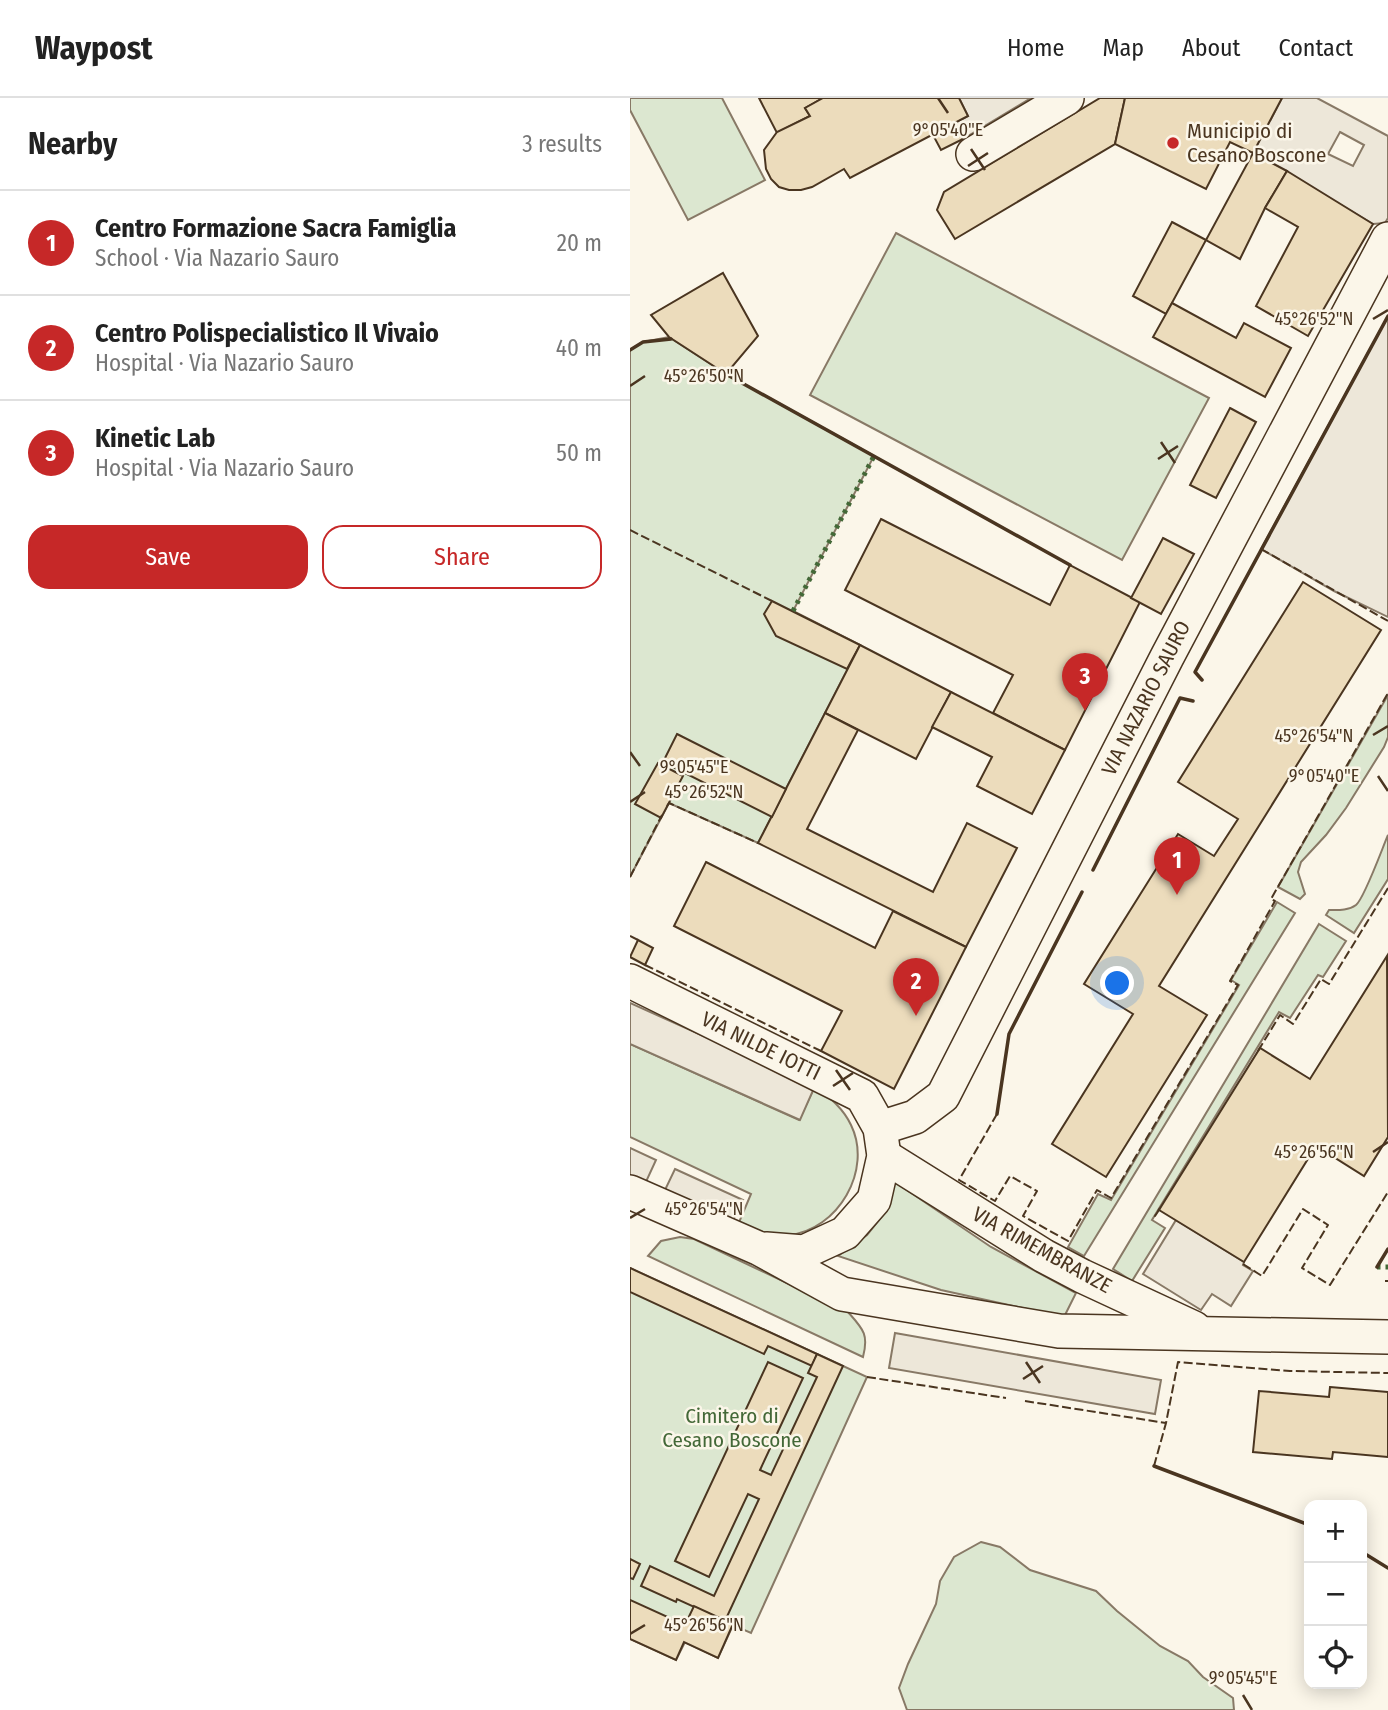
<!DOCTYPE html>
<html lang="en">
<head>
<meta charset="utf-8">
<style>
	:root { --surface:#fff; --page:#f2f2f2; --text:#222; --muted:#767676; --line:#e0e0e0; --accent:#c62828 }
	body { margin:0; font-family:"Fira Sans Condensed",sans-serif; background:var(--page); color:var(--text) }
	.controls { position:absolute; right:21px; bottom:21px; display:grid; overflow:hidden; border-radius:14px; box-shadow:0 4px 18px #0003 }
	.controls button { width:63px; height:63px; display:grid; place-items:center; padding:0; border:0; border-bottom:2px solid var(--line); background:var(--surface); color:var(--text); font:35px sans-serif }
	.you { position:absolute; left:488px; top:886px; width:24px; height:24px; margin:-18px; border:5px solid #fff; border-radius:50%; background:#1a73e8; box-shadow:0 0 0 10px #1a73e833 }
	.badge { display:grid; place-items:center; width:46px; height:46px; border-radius:50%; background:var(--accent); color:#fff; font-size:23px; font-weight:700 }
	.pin { position:absolute; translate:-50% -58px; filter:drop-shadow(0 2px 4px #0008) }
	.pin::after { content:''; position:absolute; top:37px; width:24px; height:21px; background:inherit; clip-path:polygon(0 0,100% 0,50% 100%) }
	.list { margin:0; padding:0; list-style:none }
	h2 { display:flex; justify-content:space-between; align-items:center; height:91px; margin:0; padding:0 28px; font-size:30px }
	h2 small { font-size:23px; font-weight:400; color:var(--muted) }
	.list li { display:grid; grid-template-columns:46px 1fr auto; gap:21px; align-items:center; box-sizing:border-box; height:105px; padding:0 28px; border-top:2px solid var(--line) }
	.list b { display:block; font-size:26px; white-space:nowrap }
	.list p { margin:0; font-size:23px; white-space:nowrap; color:var(--muted) }
	.list em { font-size:23px; font-style:normal; color:var(--muted) }
	.actions { display:flex; gap:14px; padding:21px 28px }
	.actions a { flex:1; padding:16px 0; border:2px solid var(--accent); border-radius:21px; text-align:center; font-size:24px; color:var(--accent) }
	.actions .main { background:var(--accent); color:#fff }
	.icon { flex:none; width:38px; height:38px; fill:none; stroke:currentColor; stroke-width:2; stroke-linecap:round; stroke-linejoin:round }
	.map { position:relative; flex:none; width:758px; height:1612px; overflow:hidden }
	header { display:flex; align-items:center; gap:42px; box-sizing:border-box; height:98px; padding:0 35px; background:var(--surface); border-bottom:2px solid var(--line) }
	header strong { font-size:33px }
	nav { display:flex; gap:38px; margin-inline-start:auto; font-size:24px }
	main { display:flex }
	aside { flex:1; background:var(--surface) }
	.map>svg:first-child { display:block }
</style>
</head>
<body>
<header>
<strong>Waypost</strong>
<nav><a>Home</a><a>Map</a><a>About</a><a>Contact</a></nav>
</header>
<main>
<aside>
<h2>Nearby<small>3 results</small></h2>
<ul class="list">
<li><span class="badge">1</span><div><b>Centro Formazione Sacra Famiglia</b><p>School · Via Nazario Sauro</p></div><em>20 m</em></li>
<li><span class="badge">2</span><div><b>Centro Polispecialistico Il Vivaio</b><p>Hospital · Via Nazario Sauro</p></div><em>40 m</em></li>
<li><span class="badge">3</span><div><b>Kinetic Lab</b><p>Hospital · Via Nazario Sauro</p></div><em>50 m</em></li>
</ul>
<div class="actions"><a class="main">Save</a><a>Share</a></div>
</aside>
<div class="map">
<svg width="758" height="1612" viewBox="0 0 758 1612">
	<rect width="100%" height="100%" fill="#fbf6e9"/>
	<g fill="#dce7d0" stroke="#887966" stroke-width="2">
		<polygon points="0,0 92,0 135,82 58,122 0,12"/>
		<polygon points="266,135 579,300 492,462 180,297"/>
		<polygon points="39,239 96,276 244,358 163,513 230,547 128,745 39,705 0,779 0,252 13,244"/>
		<polygon points="758,597 758,639 754,649 716,710 696,737 671,764 668,774 675,796 670,801 648,789"/>
		<path d="M758 737V781L724 835 696 817 699 812C707 812 718 813 726 807 734 801 752 751 758 737Z"/>
		<polygon points="647,804 665,815 454,1158 438,1149 468,1096 481,1102 609,887 601,882"/>
		<polygon points="689,826 716,843 693,879 688,877 660,920 649,914 522,1122 535,1130 502,1183 483,1171"/>
		<path d="M0 946 169 1022 185 988C200 1000 213 1010 221 1027 243 1072 208 1132 159 1137 140 1139 124 1134 107 1129L121 1096 0 1039Z"/>
		<polygon points="265,1084 361,1149 446,1195 434,1219 311,1192 208,1158 237,1137 253,1117"/>
		<path d="M50 1139 64 1141 218 1214C233 1231 239 1236 233 1259L18 1158 31 1143Z"/>
		<polygon points="0,1170 237,1279 121,1535 103,1527 88,1560 55,1544 46,1562 0,1541"/>
		<polygon points="351,1444 370,1449 400,1472 466,1493 487,1513 530,1548 558,1563 573,1579 603,1600 604,1612 277,1612 269,1590 278,1566 306,1506 310,1483 324,1459"/>
	</g>
	<g fill="#ede7d9" stroke="#887966" stroke-width="2" fill-rule="evenodd">
		<polygon points="329,0 401,0 333,41 324,25 338,18"/>
		<path d="M652 0H687L758 38V120L755 125 743 126 623 55ZM710 34 734 47 723 68 698 56Z"/>
		<polygon points="758,218 758,519 704,493 631,451"/>
		<polygon points="0,905 185,988 170,1022 0,946"/>
		<polygon points="0,1050 26,1062 15,1086 0,1079"/>
		<polygon points="45,1071 113,1102 101,1126 34,1094"/>
		<polygon points="546,1122 614,1164 613,1167 623,1173 601,1208 582,1196 571,1212 513,1176"/>
		<polygon points="265,1235 531,1282 525,1316 259,1270"/>
	</g>
	<g fill="#ecdcbc" stroke="#4a3520" stroke-width="2">
		<polygon points="129,0 193,0 175,10 180,18 147,35"/>
		<polygon points="193,0 329,0 338,18 220,80 214,71 182,89 171,92 159,92 149,89 141,81 136,71 134,52 147,34 180,18 175,10"/>
		<polygon points="470,0 495,0 485,46 325,141 307,112 314,94"/>
		<polygon points="495,0 652,0 623,55 600,44 576,91 485,46"/>
		<polygon points="324,25 333,41 311,52 303,37"/>
		<polygon points="623,55 657,73 635,110 610,161 576,142"/>
		<polygon points="657,73 743,126 678,238 626,208 668,129 635,110"/>
		<polygon points="542,124 576,142 536,216 503,198"/>
		<polygon points="93,175 128,238 96,276 39,239 21,217"/>
		<polygon points="542,205 606,240 614,225 661,250 635,299 523,239"/>
		<polygon points="600,310 626,324 586,400 560,387"/>
		<polygon points="251,421 420,507 440,467 510,504 435,652 363,615 383,577 215,492"/>
		<polygon points="533,440 564,456 531,516 501,500"/>
		<polygon points="673,484 751,532 529,888 577,917 476,1079 422,1046 503,916 454,886 548,736 584,758 608,721 548,684"/>
		<polygon points="142,503 230,547 217,571 146,538 134,516"/>
		<polygon points="230,547 321,594 286,661 195,615"/>
		<polygon points="321,594 435,652 402,716 347,688 362,659 302,629"/>
		<polygon points="195,615 228,632 177,731 303,794 337,725 387,750 336,849 128,745"/>
		<polygon points="47,636 156,691 142,719 33,664"/>
		<polygon points="28,665 53,678 31,720 5,706"/>
		<polygon points="76,764 245,850 263,813 336,849 264,991 191,953 212,913 44,828"/>
		<polygon points="8,842 23,850 15,867 0,859"/>
		<polygon points="757,858 758,1039 734,1078 686,1048 614,1164 529,1112 630,950 680,981"/>
		<polygon points="0,1170 187,1256 182,1268 138,1248 134,1256 0,1194"/>
		<polygon points="187,1256 213,1268 95,1523 47,1501 46,1504 11,1488 20,1468 84,1498 129,1401 118,1396 79,1479 45,1463 138,1264 173,1280 130,1372 141,1377 187,1279 178,1275"/>
		<polygon points="700,1289 758,1294 758,1359 703,1354 702,1361 623,1354 629,1293 699,1299"/>
		<polygon points="0,1461 10,1466 3,1481 0,1480"/>
		<polygon points="0,1502 55,1527 64,1508 103,1526 88,1560 54,1544 46,1562 0,1541"/>
	</g>
	<g fill="none" stroke-linecap="round" stroke-linejoin="round">
		<defs>
			<g id="minor">
				<polyline points="343,56 437,0"/>
				<polyline points="0,883 232,998 250,1030 254,1058 244,1102 215,1135 174,1154 136,1151"/>
				<polyline points="250,1030 285,1019 313,998 537,559 758,141"/>
				<polyline points="254,1058 414,1158 452,1178 564,1230"/>
				<polyline points="0,1094 130,1151 212,1196 429,1233 758,1239"/>
			</g>
		</defs>
		<use href="#minor" stroke="#4a3520" stroke-width="36"/>
		<use href="#minor" stroke="#fbf6e9" stroke-width="33"/>
		<g stroke="#436837" stroke-width="5" stroke-dasharray="3.5 5" stroke-linecap="butt">
			<polyline points="163,513 244,358"/>
			<polyline points="747,1169 758,1169"/>
		</g>
		<g stroke="#4a3520" stroke-width="2" stroke-dasharray="9 3.5" stroke-linecap="butt">
			<polyline points="0,432 142,503"/>
			<polyline points="631,451 758,523"/>
			<polyline points="37,708 39,705 128,745"/>
			<polyline points="0,779 32,717"/>
			<polyline points="0,838 8,842"/>
			<polyline points="15,867 191,953"/>
			<polyline points="628,953 650,917 663,926 691,881 699,886 758,790"/>
			<polyline points="367,1016 329,1082 365,1103 380,1078 407,1093 393,1118 438,1143 467,1092 481,1100 608,887 600,883 645,803 641,801 758,595"/>
			<polyline points="529,1112 525,1118 530,1110"/>
			<polyline points="613,1166 632,1178 673,1111 698,1127 672,1170 700,1187 758,1094"/>
			<polyline points="755,1183 758,1183"/>
			<polyline points="237,1279 376,1300"/>
			<polyline points="395,1303 536,1325"/>
			<polyline points="524,1368 536,1325 548,1264 660,1273 758,1275"/>
		</g>
		<g stroke="#4a3520" stroke-width="3.5">
			<polyline points="0,252 13,244 41,241"/>
			<polyline points="94,275 440,467"/>
			<polyline points="572,582 565,574 758,218"/>
			<polyline points="463,772 550,600 563,603"/>
			<polyline points="367,1016 379,936 452,794"/>
			<polyline points="747,1169 758,1151"/>
			<polyline points="524,1368 679,1427"/>
			<polyline points="732,1454 758,1470"/>
		</g>
	</g>
	<path fill="none" stroke="#4a3520" stroke-width="2.5" d="M308 0 318 15M341 51 355 72M338 68 358 55M743 221 758 212M0 288 15 278M531 344 545 365M528 361 548 348M743 637 758 628M0 654 10 668M748 678 758 693M0 704 15 694M206 972 220 992M203 988 223 975M743 1054 758 1044M0 1120 15 1111M396 1264 410 1285M393 1281 413 1268M0 1536 15 1527M613 1597 622 1612"/>
	<circle fill="#c62828" stroke="#fbf6e9" stroke-width="2.5" cx="543" cy="45" r="7"/>
	<g text-anchor="middle" stroke-width="5" stroke-linejoin="round" paint-order="stroke">
		<g font-size="21" fill="#4a3520" stroke="#fbf6e9" text-anchor="start">
			<text x="557" y="40">Municipio di<tspan x="557" dy="24">Cesano Boscone</tspan></text>
		</g>
		<g font-size="21" fill="#4a3520" stroke="#fbf6e9">
			<text transform="translate(516 600) rotate(-63)" y="7">VIA NAZARIO SAURO</text>
			<text transform="translate(131 948) rotate(26)" y="7">VIA NILDE IOTTI</text>
			<text transform="translate(412 1152) rotate(29)" y="7">VIA RIMEMBRANZE</text>
		</g>
		<g font-size="21" fill="#436837" stroke="#fbf6e9">
			<text x="102" y="1325">Cimitero di<tspan x="102" dy="24">Cesano Boscone</tspan></text>
		</g>
	</g>
	<g font-size="18" text-anchor="middle" fill="#4a3520" stroke="#fbf6e9" stroke-width="5" stroke-linejoin="round" paint-order="stroke">
		<text x="318" y="38">9°05'40"E</text>
		<text x="684" y="227">45°26'52"N</text>
		<text x="74" y="284">45°26'50"N</text>
		<text x="684" y="644">45°26'54"N</text>
		<text x="64" y="675">9°05'45"E</text>
		<text x="694" y="684">9°05'40"E</text>
		<text x="74" y="700">45°26'52"N</text>
		<text x="684" y="1060">45°26'56"N</text>
		<text x="74" y="1117">45°26'54"N</text>
		<text x="74" y="1533">45°26'56"N</text>
		<text x="613" y="1586">9°05'45"E</text>
	</g>
</svg>
<div class="controls">
<button>+</button>
<button>−</button>
<button><svg class="icon" aria-label="locate" viewBox="0 0 24 24"><circle cx="12" cy="12" r="6"/><path d="M12 2v4M12 18v4M2 12h4M18 12h4"/></svg></button>
</div>
<div class="you"></div>
<div class="pin badge" style="left:547px;top:797px">1</div>
<div class="pin badge" style="left:286px;top:918px">2</div>
<div class="pin badge" style="left:455px;top:613px">3</div>
</div>
</main>
</body>
</html>
